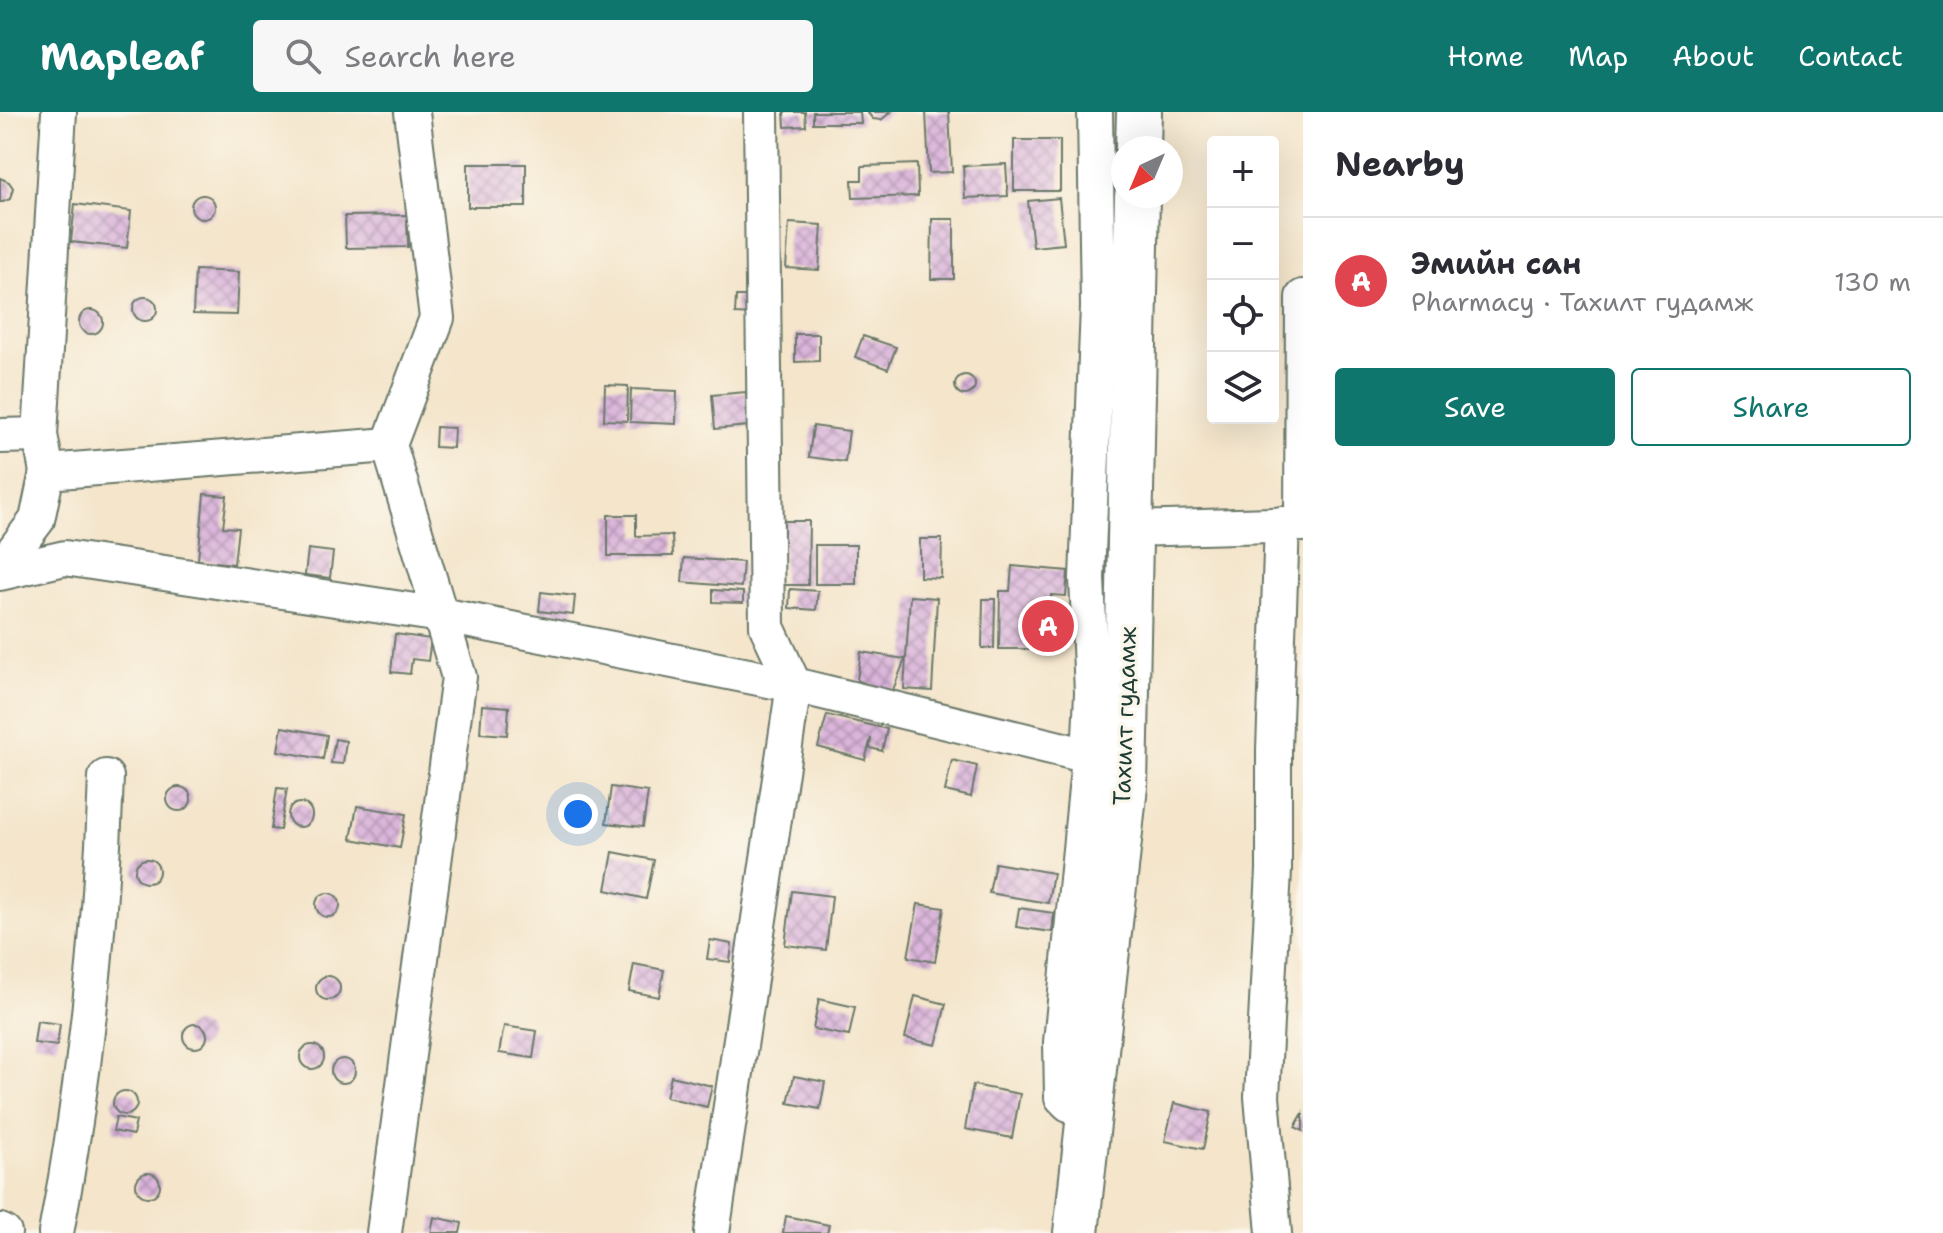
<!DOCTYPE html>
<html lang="en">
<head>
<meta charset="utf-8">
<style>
	:root { --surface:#fff; --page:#f7f7f7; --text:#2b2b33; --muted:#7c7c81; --line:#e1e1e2; --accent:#0f766e }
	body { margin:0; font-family:"Shantell Sans",sans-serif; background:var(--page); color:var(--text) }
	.controls { position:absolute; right:24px; top:24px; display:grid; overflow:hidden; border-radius:8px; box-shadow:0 8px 32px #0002 }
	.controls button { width:72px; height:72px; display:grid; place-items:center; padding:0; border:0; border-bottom:2px solid var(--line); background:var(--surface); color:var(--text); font:40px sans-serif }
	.compass { position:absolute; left:1111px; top:24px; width:72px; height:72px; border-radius:50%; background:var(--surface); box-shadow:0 8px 32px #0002; rotate:224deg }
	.you { position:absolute; left:578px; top:702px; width:28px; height:28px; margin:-20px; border:6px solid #fff; border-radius:50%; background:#1a73e8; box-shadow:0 0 0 12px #1a73e833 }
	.badge { display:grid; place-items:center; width:52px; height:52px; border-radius:50%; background:var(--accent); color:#fff; font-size:26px; font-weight:700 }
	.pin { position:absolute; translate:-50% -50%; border:4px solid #fff; box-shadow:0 2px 8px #0006 }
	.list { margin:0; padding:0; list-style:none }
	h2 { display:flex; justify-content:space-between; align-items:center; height:104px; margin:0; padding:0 32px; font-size:34px }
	h2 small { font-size:26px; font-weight:400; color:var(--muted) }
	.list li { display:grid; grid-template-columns:52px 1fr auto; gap:24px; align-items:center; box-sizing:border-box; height:128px; padding:0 32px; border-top:2px solid var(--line) }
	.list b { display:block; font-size:30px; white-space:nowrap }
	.list p { margin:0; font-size:26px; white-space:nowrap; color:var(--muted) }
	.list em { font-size:26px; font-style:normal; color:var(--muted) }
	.actions { display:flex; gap:16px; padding:24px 32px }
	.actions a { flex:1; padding:18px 0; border:2px solid var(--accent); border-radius:8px; text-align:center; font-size:28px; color:var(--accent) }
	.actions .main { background:var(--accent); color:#fff }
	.icon { flex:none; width:44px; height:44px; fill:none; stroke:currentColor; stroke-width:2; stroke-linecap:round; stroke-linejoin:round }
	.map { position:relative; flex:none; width:1303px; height:1121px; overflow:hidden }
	header { display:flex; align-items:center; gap:48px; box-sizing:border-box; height:112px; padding:0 40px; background:var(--accent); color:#fff }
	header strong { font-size:38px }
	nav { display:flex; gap:44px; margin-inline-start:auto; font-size:28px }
	.search { width:560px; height:72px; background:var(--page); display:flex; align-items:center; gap:20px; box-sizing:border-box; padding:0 28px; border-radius:8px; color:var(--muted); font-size:30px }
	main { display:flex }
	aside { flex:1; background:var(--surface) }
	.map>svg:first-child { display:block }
</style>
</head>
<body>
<header>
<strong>Mapleaf</strong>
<div class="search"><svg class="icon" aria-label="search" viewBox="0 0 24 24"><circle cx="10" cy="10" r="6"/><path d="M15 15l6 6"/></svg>Search here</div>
<nav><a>Home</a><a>Map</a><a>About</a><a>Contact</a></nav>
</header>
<main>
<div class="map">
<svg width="1303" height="1121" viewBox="0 0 1303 1121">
	<defs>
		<pattern id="building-cross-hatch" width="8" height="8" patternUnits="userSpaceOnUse" patternTransform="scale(2)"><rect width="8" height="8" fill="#dbb5db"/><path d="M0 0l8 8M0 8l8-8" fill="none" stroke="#b194b2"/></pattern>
	</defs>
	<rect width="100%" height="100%" fill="#fbf7ec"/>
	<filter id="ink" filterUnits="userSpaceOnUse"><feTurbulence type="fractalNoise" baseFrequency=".0125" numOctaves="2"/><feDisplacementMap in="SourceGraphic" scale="16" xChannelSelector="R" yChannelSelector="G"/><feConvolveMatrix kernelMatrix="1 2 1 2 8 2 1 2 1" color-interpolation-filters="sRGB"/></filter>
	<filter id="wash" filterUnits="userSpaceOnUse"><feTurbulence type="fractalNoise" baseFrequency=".006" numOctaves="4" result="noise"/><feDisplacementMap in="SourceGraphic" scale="32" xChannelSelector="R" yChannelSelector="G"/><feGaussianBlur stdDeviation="1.8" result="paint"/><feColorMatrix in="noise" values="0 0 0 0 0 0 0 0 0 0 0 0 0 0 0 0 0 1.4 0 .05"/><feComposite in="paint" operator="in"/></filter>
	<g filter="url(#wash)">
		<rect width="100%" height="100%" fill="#f4e5cb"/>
		<g id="blocks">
			<g fill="url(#building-cross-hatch)">
				<polygon points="784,0 805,0 806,14 785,15"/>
				<polygon points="813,0 860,0 861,11 813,11"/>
				<polygon points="867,0 891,0 881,8 873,7"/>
				<polygon points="926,0 949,0 952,60 929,61"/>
				<rect x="1014" y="28" width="46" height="51"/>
				<rect x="468" y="52" width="58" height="43"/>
				<polygon points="917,52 918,84 853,86 852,68 862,68 862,54"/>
				<polygon points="1006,52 1008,84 965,86 963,54"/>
				<polygon points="0,66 9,70 13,76 10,87 3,90 0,90"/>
				<circle cx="203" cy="95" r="12"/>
				<polygon points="1059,86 1064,132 1033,135 1028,89"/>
				<polygon points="75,92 131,99 127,136 71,130"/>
				<polygon points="407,103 408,135 346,136 345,104"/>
				<polygon points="932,107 954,107 954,167 931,167"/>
				<polygon points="789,111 822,113 819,158 786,156"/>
				<polygon points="195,158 239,160 237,203 193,202"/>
				<polygon points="736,184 755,184 754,203 735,202"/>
				<circle cx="145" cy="197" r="12"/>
				<circle cx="91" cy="210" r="12"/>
				<polygon points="795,222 819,222 819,249 795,250"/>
				<polygon points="863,224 896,235 888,257 855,245"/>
				<circle cx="965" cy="273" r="10"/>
				<polygon points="605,273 628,274 627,309 604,308"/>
				<polygon points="631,277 677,279 676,312 630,310"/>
				<polygon points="746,280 749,314 715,317 712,283"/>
				<polygon points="813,314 849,319 845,350 809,345"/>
				<polygon points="436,315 454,316 453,336 435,335"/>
				<polygon points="204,382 227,384 223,415 238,416 234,452 198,448"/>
				<polygon points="608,403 636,403 636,424 672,423 673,444 608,444"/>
				<polygon points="784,409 809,409 808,473 783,473"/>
				<polygon points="920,427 942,427 941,466 920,465"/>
				<rect x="815" y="433" width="41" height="39"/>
				<polygon points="308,437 333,440 330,466 305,463"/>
				<polygon points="684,446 743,450 741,475 682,470"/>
				<polygon points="1012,454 1068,459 1066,484 1051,483 1051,537 999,537 1000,479 1010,479"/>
				<polygon points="790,477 818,479 816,498 789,496"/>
				<polygon points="713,478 743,480 743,491 713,490"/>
				<polygon points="541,480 575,484 573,503 539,499"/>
				<polygon points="910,484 937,486 932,579 904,577"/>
				<polygon points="983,487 995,487 994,536 982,536"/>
				<polygon points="395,522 431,527 428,549 412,547 410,562 391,560"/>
				<polygon points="861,540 905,547 891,583 857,568"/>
				<polygon points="482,593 509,595 507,623 480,621"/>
				<polygon points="827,603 887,617 882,639 870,636 871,626 865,648 818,635"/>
				<polygon points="282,615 327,623 323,647 278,639"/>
				<polygon points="335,627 346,629 343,652 331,651"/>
				<polygon points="952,648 977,654 971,685 945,679"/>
				<polygon points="611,675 648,680 643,715 606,711"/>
				<circle cx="179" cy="687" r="12"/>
				<polygon points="277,676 287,677 280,718 271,717"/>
				<circle cx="300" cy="703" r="12"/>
				<polygon points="357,694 406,702 400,736 351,727"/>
				<polygon points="613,740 654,748 646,787 606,778"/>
				<circle cx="147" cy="759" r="12"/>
				<polygon points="995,751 1053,761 1048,791 989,781"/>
				<polygon points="792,779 832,784 826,838 785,833"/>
				<circle cx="328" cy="793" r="12"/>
				<polygon points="918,792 944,796 935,850 908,845"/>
				<polygon points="1019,796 1054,801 1052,820 1016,815"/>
				<polygon points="710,828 732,832 730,850 707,847"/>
				<polygon points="634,852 664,858 659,885 629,879"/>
				<circle cx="328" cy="876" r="12"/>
				<polygon points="915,884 946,892 936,933 905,926"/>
				<polygon points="819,887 855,895 849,924 813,917"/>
				<polygon points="37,909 60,912 57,934 34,931"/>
				<circle cx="195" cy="924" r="12"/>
				<polygon points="504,914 537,919 533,946 499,941"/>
				<circle cx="312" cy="945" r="12"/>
				<circle cx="343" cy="959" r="12"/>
				<polygon points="671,964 712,974 707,995 666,985"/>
				<polygon points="794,964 825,970 820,997 788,991"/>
				<polygon points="973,973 1020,982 1012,1026 965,1017"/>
				<circle cx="125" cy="991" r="12"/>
				<polygon points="1174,991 1211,1000 1203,1037 1165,1029"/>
				<polygon points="1303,1001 1303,1019 1295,1015"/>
				<polygon points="116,1005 136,1009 133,1023 113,1019"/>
				<circle cx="148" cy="1073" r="12"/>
				<polygon points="786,1104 829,1113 827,1121 783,1121"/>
				<polygon points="434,1105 462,1111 460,1121 431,1121"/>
			</g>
		</g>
	</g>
	<g filter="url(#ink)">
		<use href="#blocks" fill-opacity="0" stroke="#6a7869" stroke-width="2"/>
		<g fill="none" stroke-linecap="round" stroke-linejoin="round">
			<defs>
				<g id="minor">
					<polyline points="0,324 40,323"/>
					<polyline points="47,360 40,323 59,0"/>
					<polyline points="1302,412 1303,185"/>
					<polyline points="1131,417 1303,412"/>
					<polyline points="0,457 37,408 47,360 389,333"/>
					<polyline points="0,461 65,446 441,503 794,573 1126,653"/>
					<polyline points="1089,998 1069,992 1062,985 1061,930 1089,646 1092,581 1087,466 1098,195 1095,0"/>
					<polyline points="0,1119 4,1121"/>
					<path d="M56 1121C85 970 101 819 106 665"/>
					<polyline points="384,1121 459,565 389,333 437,206 412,0"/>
					<polyline points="712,1121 794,573 767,515 761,0"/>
					<polyline points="1274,1121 1262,985 1274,758 1274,637 1282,412"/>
				</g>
				<g id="major">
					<polyline points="1138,36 1139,0"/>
					<polyline points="1076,1121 1125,674 1137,84"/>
				</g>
			</defs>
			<use href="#minor" stroke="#6a7869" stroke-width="38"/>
			<use href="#major" stroke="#6a7869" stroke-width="48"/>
			<use href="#minor" stroke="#fff" stroke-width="34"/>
			<use href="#major" stroke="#fff" stroke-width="44"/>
		</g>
	</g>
	<g text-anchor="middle" stroke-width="7" stroke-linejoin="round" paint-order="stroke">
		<g font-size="24" fill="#1f3d34" stroke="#fbf7ec">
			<text transform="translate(1125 604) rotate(-88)" y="8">Тахилт гудамж</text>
		</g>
	</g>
</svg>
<div class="controls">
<button>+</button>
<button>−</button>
<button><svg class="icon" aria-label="locate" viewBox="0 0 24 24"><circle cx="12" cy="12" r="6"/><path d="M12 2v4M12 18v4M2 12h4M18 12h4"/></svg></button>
<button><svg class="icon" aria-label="layers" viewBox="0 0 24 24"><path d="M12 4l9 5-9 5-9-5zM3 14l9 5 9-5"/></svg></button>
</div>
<svg class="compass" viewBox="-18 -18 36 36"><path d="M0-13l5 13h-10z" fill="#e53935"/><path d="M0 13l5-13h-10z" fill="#7c7c81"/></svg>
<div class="you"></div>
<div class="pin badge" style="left:1048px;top:514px;background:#e0444e">A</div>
</div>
<aside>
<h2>Nearby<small></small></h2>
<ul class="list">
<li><span class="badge" style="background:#e0444e">A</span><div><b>Эмийн сан</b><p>Pharmacy · Тахилт гудамж</p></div><em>130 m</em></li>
</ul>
<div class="actions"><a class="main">Save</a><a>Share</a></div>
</aside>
</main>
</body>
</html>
